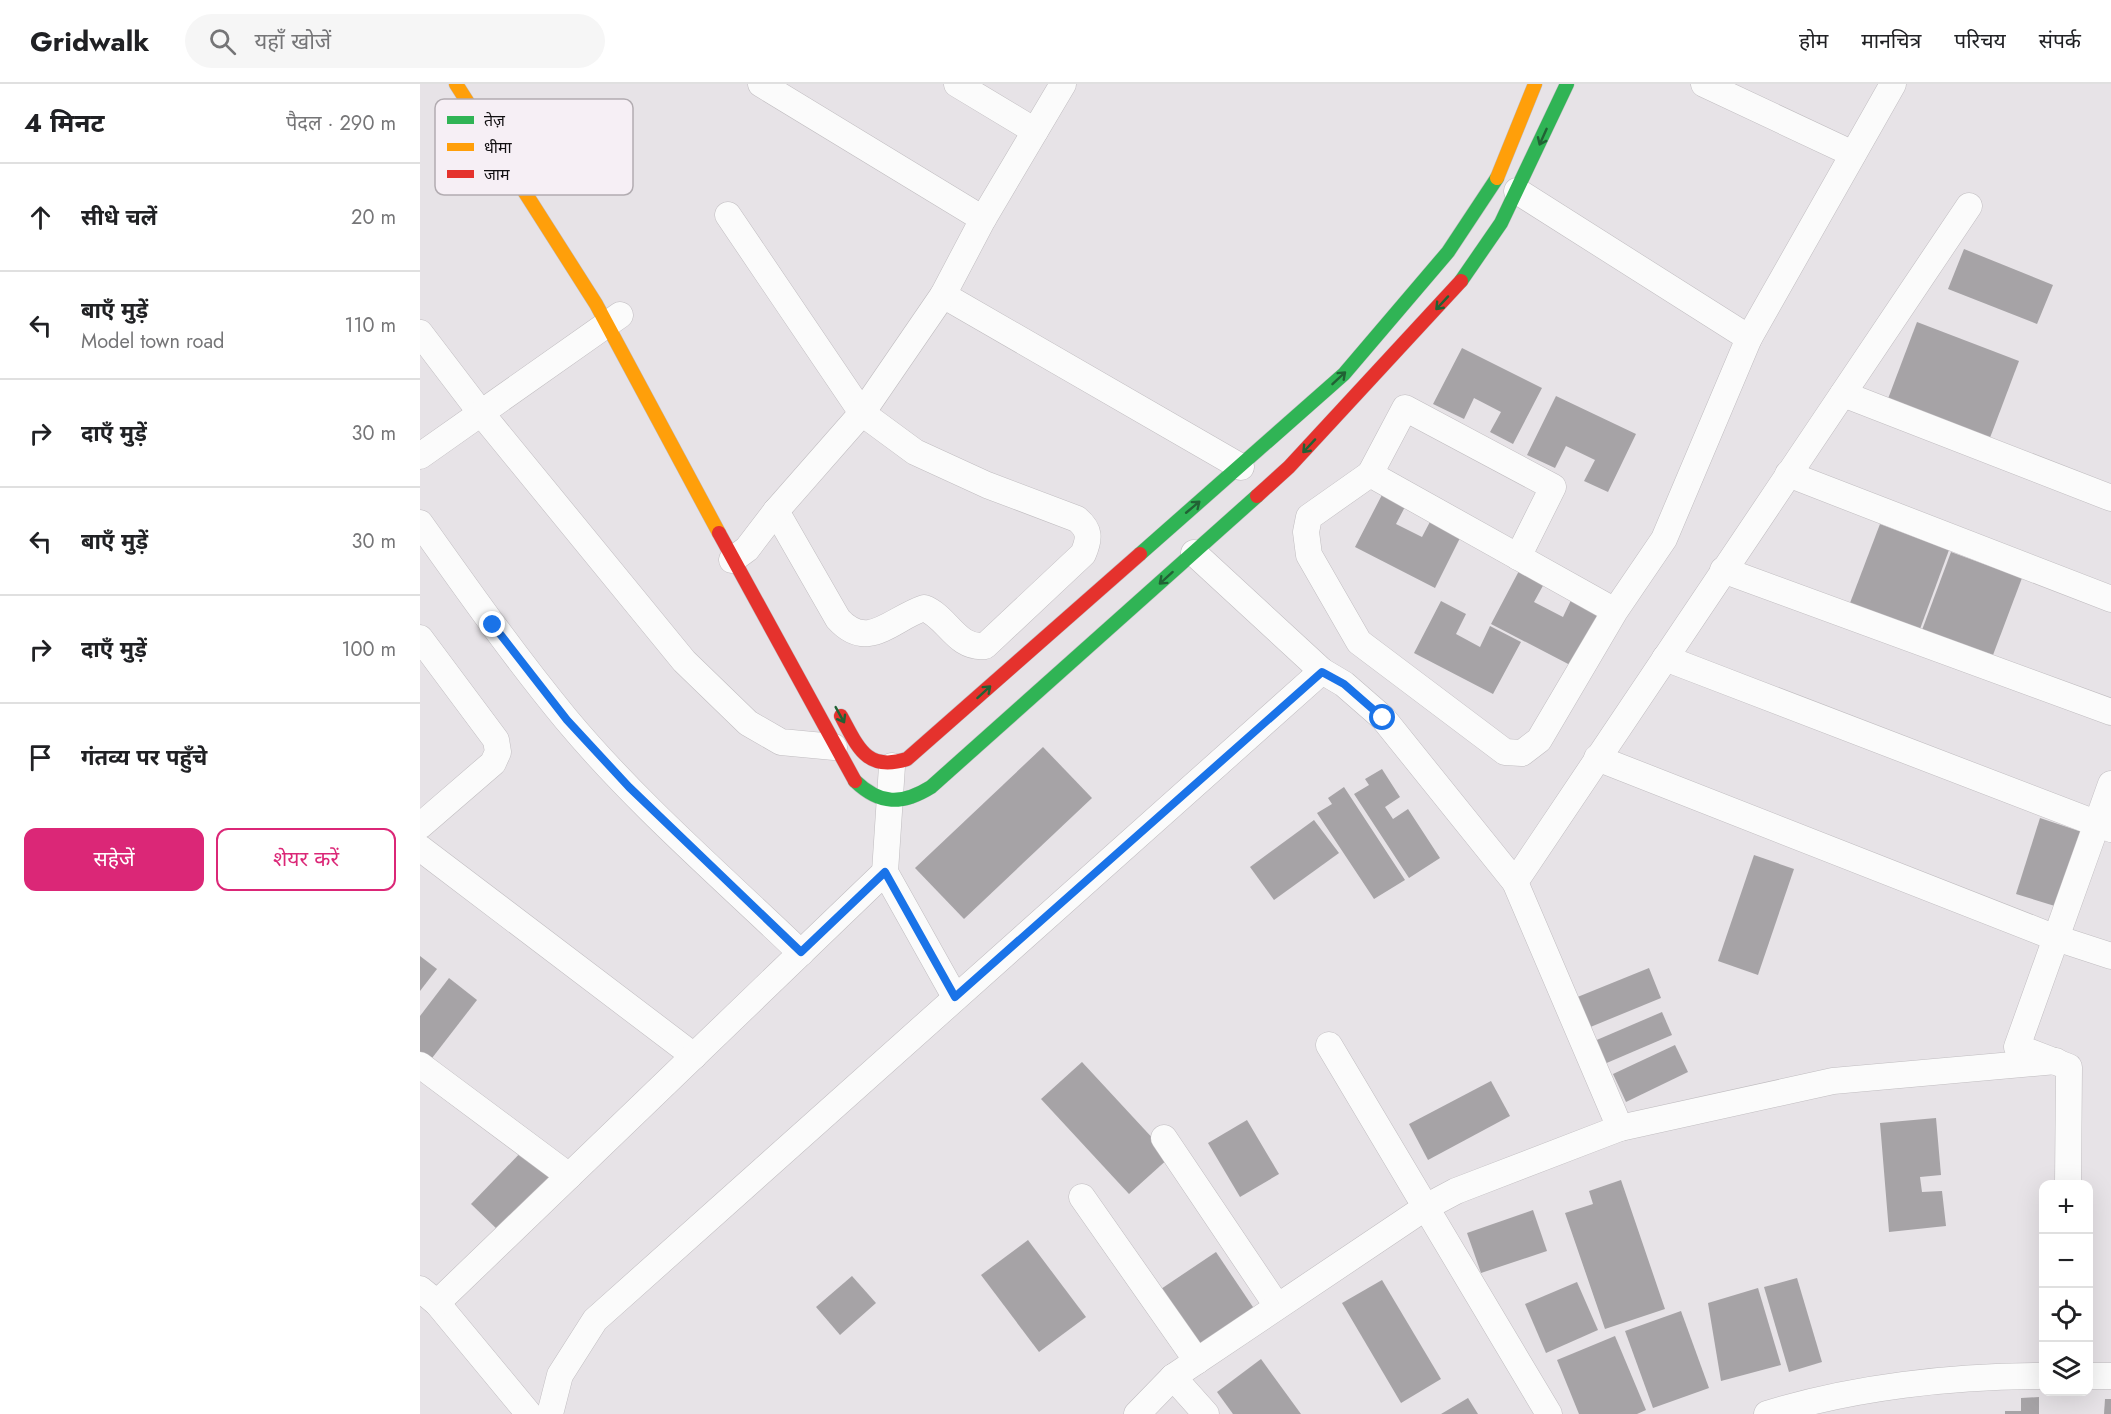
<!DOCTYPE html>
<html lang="hi">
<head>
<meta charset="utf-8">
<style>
	:root { --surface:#fff; --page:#f6f6f6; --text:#202124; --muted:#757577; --line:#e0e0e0; --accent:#db2777 }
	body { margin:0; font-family:Jost,"Noto Sans Devanagari",sans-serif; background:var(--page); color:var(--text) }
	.controls { position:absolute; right:18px; bottom:18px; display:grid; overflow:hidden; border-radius:12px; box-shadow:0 6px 24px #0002 }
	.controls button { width:54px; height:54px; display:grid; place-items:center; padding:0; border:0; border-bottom:2px solid var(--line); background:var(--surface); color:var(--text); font:30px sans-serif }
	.stop { position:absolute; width:18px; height:18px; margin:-14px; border:4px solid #1a73e8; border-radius:50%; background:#fff }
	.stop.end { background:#1a73e8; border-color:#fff; box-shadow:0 2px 6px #0008 }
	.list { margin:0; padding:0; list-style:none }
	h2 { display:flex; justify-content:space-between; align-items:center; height:78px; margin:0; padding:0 24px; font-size:26px }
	h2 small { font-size:20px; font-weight:400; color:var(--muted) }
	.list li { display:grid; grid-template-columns:39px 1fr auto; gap:18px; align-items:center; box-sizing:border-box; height:108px; padding:0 24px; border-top:2px solid var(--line) }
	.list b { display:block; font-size:22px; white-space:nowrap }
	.list p { margin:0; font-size:20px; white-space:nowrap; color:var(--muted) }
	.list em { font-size:20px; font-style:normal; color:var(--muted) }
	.actions { display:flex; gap:12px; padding:18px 24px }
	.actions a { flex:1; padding:14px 0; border:2px solid var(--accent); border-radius:12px; text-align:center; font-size:21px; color:var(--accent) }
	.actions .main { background:var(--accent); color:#fff }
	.icon { flex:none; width:33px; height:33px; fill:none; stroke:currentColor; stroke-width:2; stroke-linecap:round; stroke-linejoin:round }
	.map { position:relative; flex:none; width:1691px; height:1330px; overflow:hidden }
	header { display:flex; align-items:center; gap:36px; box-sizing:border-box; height:84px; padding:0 30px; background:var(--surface); border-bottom:2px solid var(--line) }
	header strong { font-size:28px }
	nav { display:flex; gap:33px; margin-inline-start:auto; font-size:21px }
	.search { width:420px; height:54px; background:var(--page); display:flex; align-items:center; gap:15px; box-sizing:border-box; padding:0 21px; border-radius:33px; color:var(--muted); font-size:22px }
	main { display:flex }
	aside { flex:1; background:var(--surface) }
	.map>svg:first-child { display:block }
</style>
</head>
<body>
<header>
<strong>Gridwalk</strong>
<div class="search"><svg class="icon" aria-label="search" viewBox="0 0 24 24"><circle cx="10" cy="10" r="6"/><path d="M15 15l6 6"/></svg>यहाँ खोजें</div>
<nav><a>होम</a><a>मानचित्र</a><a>परिचय</a><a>संपर्क</a></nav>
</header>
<main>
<aside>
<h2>4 मिनट<small>पैदल · 290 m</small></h2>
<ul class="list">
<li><svg class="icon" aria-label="ahead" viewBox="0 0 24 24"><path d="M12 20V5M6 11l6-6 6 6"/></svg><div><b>सीधे चलें</b></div><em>20 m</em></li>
<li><svg class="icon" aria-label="left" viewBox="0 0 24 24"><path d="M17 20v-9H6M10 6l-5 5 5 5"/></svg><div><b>बाएँ मुड़ें</b><p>Model town road</p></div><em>110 m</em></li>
<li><svg class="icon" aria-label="right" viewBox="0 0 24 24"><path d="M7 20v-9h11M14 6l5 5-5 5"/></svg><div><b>दाएँ मुड़ें</b></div><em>30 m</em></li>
<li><svg class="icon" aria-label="left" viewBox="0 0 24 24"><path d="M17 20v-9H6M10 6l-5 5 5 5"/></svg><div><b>बाएँ मुड़ें</b></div><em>30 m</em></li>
<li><svg class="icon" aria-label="right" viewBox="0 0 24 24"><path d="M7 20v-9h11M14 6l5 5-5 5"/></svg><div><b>दाएँ मुड़ें</b></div><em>100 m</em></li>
<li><svg class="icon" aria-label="arrive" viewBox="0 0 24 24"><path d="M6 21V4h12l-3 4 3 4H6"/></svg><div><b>गंतव्य पर पहुँचे</b></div></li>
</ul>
<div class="actions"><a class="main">सहेजें</a><a>शेयर करें</a></div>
</aside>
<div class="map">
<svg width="1691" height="1330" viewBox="0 0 1691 1330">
	<rect width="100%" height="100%" fill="#e7e3e7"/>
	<g fill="#a6a3a6">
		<polygon points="1544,165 1633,201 1617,240 1528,205"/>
		<polygon points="1497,238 1599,277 1568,359 1466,320"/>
		<polygon points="1042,264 1122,304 1093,360 1070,348 1081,328 1054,314 1044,335 1013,320"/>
		<polygon points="1136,312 1216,350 1188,408 1164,397 1175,376 1146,362 1135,384 1107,371"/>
		<polygon points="964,407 987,419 976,440 1002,453 1013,432 1043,448 1015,504 935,463"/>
		<polygon points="1460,440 1529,466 1500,545 1430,519"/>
		<polygon points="1531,468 1602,494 1573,571 1502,546"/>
		<polygon points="1100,485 1125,498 1114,518 1143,533 1153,512 1180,526 1152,582 1071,540"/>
		<polygon points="1021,517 1046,530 1036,550 1060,563 1070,542 1101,558 1073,610 994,569"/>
		<polygon points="623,663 672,714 544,835 495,784"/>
		<polygon points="962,685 980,713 965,723 973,735 988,725 1020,774 989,794 934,710 949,701 945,695"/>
		<polygon points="924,703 985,796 954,815 897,729 912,720 908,714"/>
		<polygon points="1620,734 1662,748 1638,823 1596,810"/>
		<polygon points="894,736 919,769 854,816 830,783"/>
		<polygon points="1334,771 1374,785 1338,891 1298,877"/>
		<polygon points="0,872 17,885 0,907"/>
		<polygon points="1229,884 1241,914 1168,944 1155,914"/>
		<polygon points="29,894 57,916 9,978 0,971 0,932"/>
		<polygon points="1242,928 1252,951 1182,981 1172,958"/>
		<polygon points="1255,961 1268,988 1206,1018 1193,990"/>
		<polygon points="662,978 750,1073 709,1110 621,1015"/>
		<polygon points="1071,997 1090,1032 1008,1076 989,1040"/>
		<polygon points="1516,1034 1521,1091 1500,1093 1502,1108 1522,1107 1526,1142 1469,1148 1460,1039"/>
		<polygon points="827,1036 859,1090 820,1113 788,1059"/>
		<polygon points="105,1064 134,1092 80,1148 51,1120"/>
		<polygon points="1201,1096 1245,1225 1185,1245 1145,1129 1173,1120 1169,1107"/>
		<polygon points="1113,1126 1127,1167 1061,1189 1047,1149"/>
		<polygon points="608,1156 666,1233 619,1268 561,1191"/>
		<polygon points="796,1168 835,1226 775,1266 735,1209"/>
		<polygon points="432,1192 456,1219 420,1251 396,1223"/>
		<polygon points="1377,1194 1402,1278 1369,1288 1344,1203"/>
		<polygon points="962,1196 1021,1295 981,1319 922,1219"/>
		<polygon points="1157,1198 1178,1246 1126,1269 1105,1220"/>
		<polygon points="1338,1204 1361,1281 1301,1297 1288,1219"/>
		<polygon points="1261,1227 1289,1304 1233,1324 1205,1247"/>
		<polygon points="1195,1252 1226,1326 1217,1330 1159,1330 1137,1276"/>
		<polygon points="841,1275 881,1330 813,1330 797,1308"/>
		<polygon points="1619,1313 1619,1330 1585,1330 1585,1327 1601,1327 1601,1314"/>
		<polygon points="1048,1314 1058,1330 1021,1330"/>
		<polygon points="1685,1315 1691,1315 1691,1330 1684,1330"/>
	</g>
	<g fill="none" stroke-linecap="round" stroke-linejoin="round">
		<defs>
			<g id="street">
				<polyline points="341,0 563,135"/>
				<polyline points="537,0 615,47"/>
				<polyline points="1284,0 1433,70"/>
				<polyline points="1097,107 1329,254"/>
				<path d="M308 131 442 329 495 368 567 401 657 435C670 446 670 454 663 470L565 562C536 565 528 533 504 524 471 535 448 568 418 535L356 427"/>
				<polyline points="523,211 821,383"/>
				<polyline points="0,249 61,329 264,577 328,639 361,658 414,663"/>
				<polyline points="1423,310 1691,414"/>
				<polyline points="0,372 200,231"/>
				<polyline points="950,390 985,324 1133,403 1098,473"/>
				<polyline points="1368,390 1691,515"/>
				<path d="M0 439C47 505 94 572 146 635 216 719 302 793 381 869"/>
				<polyline points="774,469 902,587 924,600 963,634 1095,798 1200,1044"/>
				<polyline points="312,476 327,465 356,427 442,329 523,211 563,135 643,0"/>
				<polyline points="1303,486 1691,628"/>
				<polyline points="1195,527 950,390 889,433 886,448 889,471 939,558 1085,668 1102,669 1119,656 1195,527 1244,455 1329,254 1473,0"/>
				<polyline points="0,554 76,656 78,668 73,679 0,742"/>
				<polyline points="1245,574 1691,745"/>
				<polyline points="1177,674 1636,854 1691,872"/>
				<polyline points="472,682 465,788 535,913"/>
				<polyline points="0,764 274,972"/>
				<polyline points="1095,798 1549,122"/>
				<polyline points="909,961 1129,1330"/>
				<polyline points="0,981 149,1092"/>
				<polyline points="744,1054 857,1222"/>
				<polyline points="1648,1100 1649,983 1597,963 1691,700"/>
				<polyline points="662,1113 777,1277"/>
				<polyline points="0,1205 17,1219 109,1330"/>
				<polyline points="17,1219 465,788"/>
				<polyline points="1668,1292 1691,1292"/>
				<polyline points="753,1293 786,1330"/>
				<polyline points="130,1330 140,1291 175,1236 902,587"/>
				<polyline points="717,1330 753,1293 1006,1123 1036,1107 1200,1044 1413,997 1636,977"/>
				<path d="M1347 1330C1433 1303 1533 1292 1624 1292"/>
			</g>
			<g id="fast">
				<polyline points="1041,197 1081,139 1147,0"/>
				<polyline points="720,470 924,290 1028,168 1077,94"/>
				<path d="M435 697C460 721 482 721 511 703L837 412"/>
			</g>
			<g id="slow">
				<polyline points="36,0 176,220 299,449"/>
				<polyline points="1077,94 1115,0"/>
			</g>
			<g id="jam">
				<polyline points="837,412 869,383 1041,197"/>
				<polyline points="299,449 435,697"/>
				<path d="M421 632C438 663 446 688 487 675L720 470"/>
			</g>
		</defs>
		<use href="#street" stroke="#c0bdc0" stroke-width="27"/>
		<use href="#fast" stroke="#c0bdc0" stroke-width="15"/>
		<use href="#slow" stroke="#c0bdc0" stroke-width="15"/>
		<use href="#jam" stroke="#c0bdc0" stroke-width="15"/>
		<use href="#street" stroke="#fbfbfb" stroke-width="26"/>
		<use href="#fast" stroke="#30b455" stroke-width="14"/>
		<use href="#slow" stroke="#ff9f0a" stroke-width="14"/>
		<use href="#jam" stroke="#e5322d" stroke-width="14"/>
	</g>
	<defs><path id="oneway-shaft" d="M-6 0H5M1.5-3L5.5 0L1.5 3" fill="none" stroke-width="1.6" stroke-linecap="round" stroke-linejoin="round" transform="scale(1.5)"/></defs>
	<g stroke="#216234">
		<use href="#oneway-shaft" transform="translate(1123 53) rotate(114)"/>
		<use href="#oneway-shaft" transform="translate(1022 219) rotate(133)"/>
		<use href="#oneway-shaft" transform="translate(919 294) rotate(-43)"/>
		<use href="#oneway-shaft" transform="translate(889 362) rotate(133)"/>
		<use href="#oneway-shaft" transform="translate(773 423) rotate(-40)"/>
		<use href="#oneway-shaft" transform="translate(746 494) rotate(138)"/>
		<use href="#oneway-shaft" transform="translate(564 608) rotate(-42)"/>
		<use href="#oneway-shaft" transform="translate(420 631) rotate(61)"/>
	</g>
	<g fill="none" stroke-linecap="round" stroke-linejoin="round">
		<polyline stroke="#1a73e8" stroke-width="8" points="73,541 147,636 209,703 381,868 465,788 535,913 902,588 924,600 963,634"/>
	</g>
	<rect x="15" y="15" width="198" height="96" rx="9" fill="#f6eff5" stroke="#b2acb1" stroke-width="1.5"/>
	<rect x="27" y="32" width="27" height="8" fill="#30b455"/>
	<rect x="27" y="59" width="27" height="8" fill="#ff9f0a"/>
	<rect x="27" y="86" width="27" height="8" fill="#e5322d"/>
	<g font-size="16" fill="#121012">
		<text x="64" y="42">तेज़</text>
		<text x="64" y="69">धीमा</text>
		<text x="64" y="96">जाम</text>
	</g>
</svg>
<div class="controls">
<button>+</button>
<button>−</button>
<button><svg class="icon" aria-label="locate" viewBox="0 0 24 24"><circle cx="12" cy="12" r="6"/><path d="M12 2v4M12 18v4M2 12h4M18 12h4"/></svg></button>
<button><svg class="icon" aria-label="layers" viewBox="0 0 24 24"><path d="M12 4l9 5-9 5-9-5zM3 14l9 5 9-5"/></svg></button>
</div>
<div class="stop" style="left:963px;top:634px"></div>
<div class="stop end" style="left:73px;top:541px"></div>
</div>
</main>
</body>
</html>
